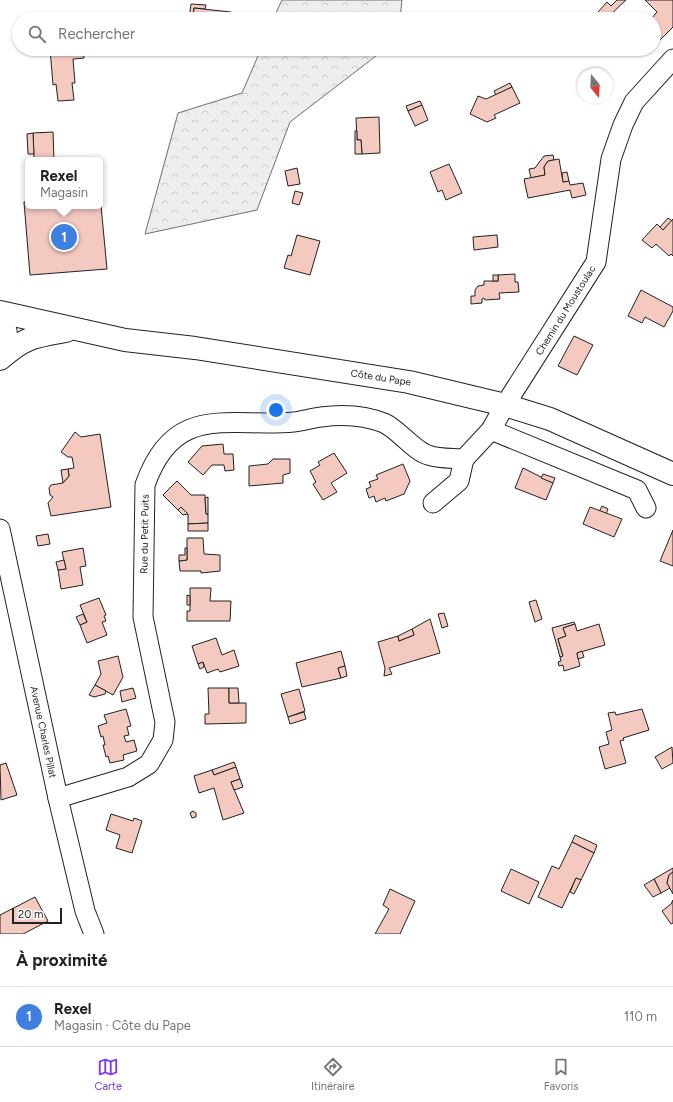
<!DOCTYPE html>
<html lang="fr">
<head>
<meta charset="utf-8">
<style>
	:root { --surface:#fff; --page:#f2f2f2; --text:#222; --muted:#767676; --line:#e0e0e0; --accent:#7c3aed }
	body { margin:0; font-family:Figtree,sans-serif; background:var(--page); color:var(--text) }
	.compass { position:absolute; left:577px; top:68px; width:36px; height:36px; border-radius:50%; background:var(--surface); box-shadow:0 1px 3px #0004; rotate:162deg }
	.scale { position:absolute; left:12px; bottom:10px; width:50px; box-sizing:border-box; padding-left:4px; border:2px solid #222; border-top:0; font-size:11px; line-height:14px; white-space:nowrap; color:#222; -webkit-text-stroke:3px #fff; paint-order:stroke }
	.you { position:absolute; left:276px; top:410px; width:14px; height:14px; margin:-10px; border:3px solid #fff; border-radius:50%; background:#1a73e8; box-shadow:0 0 0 6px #1a73e833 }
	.badge { display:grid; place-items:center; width:26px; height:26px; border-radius:50%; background:var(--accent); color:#fff; font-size:13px; font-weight:700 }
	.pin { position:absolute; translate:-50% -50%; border:2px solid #fff; box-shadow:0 1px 4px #0006 }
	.popup { position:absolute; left:25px; top:157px; width:78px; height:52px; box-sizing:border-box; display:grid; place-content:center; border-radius:6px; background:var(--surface); filter:drop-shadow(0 1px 3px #0005); font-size:13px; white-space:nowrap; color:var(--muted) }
	.popup b { font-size:15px; color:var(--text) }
	.popup::after { content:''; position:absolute; left:50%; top:100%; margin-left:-8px; border:8px solid transparent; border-top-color:var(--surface) }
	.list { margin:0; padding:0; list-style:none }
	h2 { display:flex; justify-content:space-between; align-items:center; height:52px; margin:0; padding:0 16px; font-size:17px }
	h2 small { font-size:13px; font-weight:400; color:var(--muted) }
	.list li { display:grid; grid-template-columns:26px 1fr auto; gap:12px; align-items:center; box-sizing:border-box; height:60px; padding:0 16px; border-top:1px solid var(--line) }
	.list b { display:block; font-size:15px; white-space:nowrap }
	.list p { margin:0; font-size:13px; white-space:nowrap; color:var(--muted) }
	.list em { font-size:13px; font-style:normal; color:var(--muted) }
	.icon { flex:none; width:22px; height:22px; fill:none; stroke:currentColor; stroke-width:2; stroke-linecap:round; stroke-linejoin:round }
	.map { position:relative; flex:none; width:673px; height:934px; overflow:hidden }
	.search { position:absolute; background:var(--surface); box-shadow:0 1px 3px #0004; left:12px; right:12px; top:12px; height:44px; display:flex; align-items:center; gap:10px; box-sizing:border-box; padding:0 14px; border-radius:22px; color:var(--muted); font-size:15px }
	.sheet { height:112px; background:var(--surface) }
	nav { display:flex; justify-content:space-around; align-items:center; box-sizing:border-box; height:56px; border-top:1px solid var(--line); background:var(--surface); font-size:11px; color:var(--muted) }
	nav a { display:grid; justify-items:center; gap:2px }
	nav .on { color:var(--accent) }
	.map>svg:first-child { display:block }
</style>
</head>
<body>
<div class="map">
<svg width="673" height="934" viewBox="0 0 673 934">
	<defs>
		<pattern id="forest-crowns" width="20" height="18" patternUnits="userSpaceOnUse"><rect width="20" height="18" fill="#eee"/><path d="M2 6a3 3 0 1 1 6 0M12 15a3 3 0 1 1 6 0" fill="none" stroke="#ccc"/></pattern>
	</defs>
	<rect width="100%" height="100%" fill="#fff"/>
	<g fill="url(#forest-crowns)" stroke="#6f6f6f">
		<polygon points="282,0 402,0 400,19 273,19"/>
		<polygon points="261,49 385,49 290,122 257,210 145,234 178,113 242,93"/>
	</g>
	<g fill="#f3c9c0" stroke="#222">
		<polygon points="617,0 626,0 606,19 598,12 607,2 611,6"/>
		<polygon points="645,0 673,0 673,27 658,42 654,38 654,19 651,19 657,12"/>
		<polygon points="191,4 206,5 205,9 194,8 193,19 189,19"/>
		<polygon points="194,8 231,12 230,19 193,19"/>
		<polygon points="612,14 614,16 616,14 621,19 606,19"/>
		<polygon points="50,49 83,49 84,58 73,59 75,83 72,83 74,100 58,101 56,84 53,85"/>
		<polygon points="510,83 512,87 496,95 494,91"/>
		<polygon points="512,87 520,103 494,115 496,118 487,122 470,114 478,96 486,99"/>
		<polygon points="420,101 422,105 408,111 406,106"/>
		<polygon points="422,105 428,120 415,126 408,111"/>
		<polygon points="379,117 380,153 362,154 361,140 357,140 356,118"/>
		<polygon points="355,131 357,131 357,140 361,140 362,154 355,154"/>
		<polygon points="53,132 54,160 34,160 33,133"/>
		<polygon points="33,133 34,154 28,154 27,134"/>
		<polygon points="553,155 554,160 548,161 544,167 545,175 531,178 529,169 535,168 544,156"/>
		<polygon points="559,159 563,182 569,181 570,185 583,183 586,195 572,198 570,190 528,198 524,179 545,175 544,167 548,161"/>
		<polygon points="449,164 462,193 446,200 442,190 438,192 430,172"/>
		<polygon points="297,168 300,184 288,186 285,171"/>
		<polygon points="567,172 569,181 563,182 562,173"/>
		<polygon points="295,191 303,193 299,205 292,203"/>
		<polygon points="100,195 107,269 30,275 24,202 28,201 28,206 100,206"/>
		<polygon points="668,218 672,221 663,230 660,227"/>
		<polygon points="673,219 673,256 671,254 669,256 656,244 652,248 642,240 657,224 663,230"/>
		<polygon points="297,235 320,241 310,275 284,268 288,255 291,256"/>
		<polygon points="497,235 498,247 474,250 473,237"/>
		<polygon points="515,274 515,282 518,282 519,292 499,293 500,299 485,300 484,298 482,299 482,303 471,304 471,296 475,296 475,290 478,286 484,285 484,281 498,281 498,275"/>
		<rect x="493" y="275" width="5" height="6"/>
		<polygon points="641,290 673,307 673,311 664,327 645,317 642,323 628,316"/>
		<polygon points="574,336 593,345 577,375 558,366"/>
		<polygon points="75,432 81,437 100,434 111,507 51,516 48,503 53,497 50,495 49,488 51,485 63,483 69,476 68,469 74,468 72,457 68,457 61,452"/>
		<polygon points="223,444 224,454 233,454 234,470 225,471 224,465 212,465 203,475 188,462 202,446"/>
		<polygon points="334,453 347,473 331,483 337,492 323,500 313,484 316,482 310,471 320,465 318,462"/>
		<polygon points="273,459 290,459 290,473 283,475 283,483 249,486 249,466 268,464"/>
		<polygon points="403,464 410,481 404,494 386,501 385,498 376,502 374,496 369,498 366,489 371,487 369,482 378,479 376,475"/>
		<polygon points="523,468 553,483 546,500 515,488"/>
		<polygon points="68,469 69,476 63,483 61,470"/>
		<polygon points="543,474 555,478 553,483 541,478"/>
		<polygon points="177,481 191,495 205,495 206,514 208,514 208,523 188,524 188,514 181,507 178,510 163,495"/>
		<polygon points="208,497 208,514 206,514 205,498"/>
		<polygon points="602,506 608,509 606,514 599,512"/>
		<polygon points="181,507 188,514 183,515 178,510"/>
		<polygon points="590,507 622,519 614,537 583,524"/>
		<polygon points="208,523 208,531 188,531 188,524"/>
		<polygon points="673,530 673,566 660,561"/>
		<polygon points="48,534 50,544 38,546 36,536"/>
		<polygon points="187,538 203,538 204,554 220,555 220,571 201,573 201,571 180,571 179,561 187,560"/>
		<polygon points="83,548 86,566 80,567 83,585 61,589 58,570 66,569 62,552"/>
		<polygon points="185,548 187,548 187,560 179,561 179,555 185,555"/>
		<polygon points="64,560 66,569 58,570 56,562"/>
		<polygon points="190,588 211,588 210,601 231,601 230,621 187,621 187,611 190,611"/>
		<polygon points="187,595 190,596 190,605 187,605"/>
		<polygon points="99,598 106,615 104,616 106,621 102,622 107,635 87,643 80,625 87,622 80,605"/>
		<polygon points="536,600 542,619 535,622 529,602"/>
		<polygon points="444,613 448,626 442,628 438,614"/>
		<polygon points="83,614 87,622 80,625 76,617"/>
		<polygon points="430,619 440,653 389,668 392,674 384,676 385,668 378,642 398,636 399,641 414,635 412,629"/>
		<polygon points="574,622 575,624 563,628 566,636 558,639 563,656 560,657 552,628"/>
		<polygon points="575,624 577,631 599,624 605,645 577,653 580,666 564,671 563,665 559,666 558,662 561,661 560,657 563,656 558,639 566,636 563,628"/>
		<polygon points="412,629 414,635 399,641 398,636"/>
		<polygon points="216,638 222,655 234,650 239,666 220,672 218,669 207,673 203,662 198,664 192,646"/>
		<polygon points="341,651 345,666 338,668 341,678 302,687 296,663"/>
		<polygon points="582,651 584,657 578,659 577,653"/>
		<polygon points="118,656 123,677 113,695 95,685 101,674 98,661"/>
		<polygon points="203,662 204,667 200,669 198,664"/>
		<polygon points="345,666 347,676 341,678 338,668"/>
		<polygon points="95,685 106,691 105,694 94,697 89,695"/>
		<polygon points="133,688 136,698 122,702 120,691"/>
		<polygon points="208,688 229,688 229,703 246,703 246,723 205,724 205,714 209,714"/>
		<polygon points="229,688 238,688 239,703 229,703"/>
		<polygon points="299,689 305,711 288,717 281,694"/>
		<polygon points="126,709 131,726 127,727 129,735 124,736 126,742 134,740 137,751 123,755 124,760 110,763 108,756 106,757 103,745 105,745 103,736 101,737 98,726 107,723 104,715"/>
		<polygon points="642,709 649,730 623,738 624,740 620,741 626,763 605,769 599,747 609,744 606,732 612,730 608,713 615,712 616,715"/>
		<polygon points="304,712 306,719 290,724 288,717"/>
		<polygon points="672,747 673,763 662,769 655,757"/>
		<polygon points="234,762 236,767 214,775 212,770"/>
		<polygon points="6,763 17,795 1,800 0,765"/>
		<polygon points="236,767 240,779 231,782 244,813 223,820 214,788 199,793 194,776 212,770 214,775"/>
		<polygon points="240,779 243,787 234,790 231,782"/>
		<polygon points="193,811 196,813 196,817 192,818 190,813"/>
		<polygon points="111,814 133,821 134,818 142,821 132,853 116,848 120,835 106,830"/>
		<polygon points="575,835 597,845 594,853 572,842"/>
		<polygon points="572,842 594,853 581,880 576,878 562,908 538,897 552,866 559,869"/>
		<polygon points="673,868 673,872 669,875 667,883 670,888 661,893 654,879"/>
		<polygon points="511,869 539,882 529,904 501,891"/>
		<polygon points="673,872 673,894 667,883 669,875"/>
		<polygon points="576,878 581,880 574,894 570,892"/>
		<polygon points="654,879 661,893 653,897 644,885"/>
		<polygon points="390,889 415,901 400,934 375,934 389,909 383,905"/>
		<polygon points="35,897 48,921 23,934 0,934 0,915"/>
		<polygon points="673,900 673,923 671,924 662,911 671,904"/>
	</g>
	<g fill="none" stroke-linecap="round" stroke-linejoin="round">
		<defs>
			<g id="minor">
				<polyline points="491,430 637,490 646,508"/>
				<polyline points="433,503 459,481 464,459"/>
				<polyline points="0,529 58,798 85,911 94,934"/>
				<path d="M58 798 128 777 149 764 163 740 165 722 143 617 145 485C174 402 228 428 294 422 303 421 312 418 321 417 342 414 364 415 384 423 398 429 414 451 428 455 438 459 453 458 464 459L491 430 505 405 596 262 611 159 623 125 634 102 673 59"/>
			</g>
			<g id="major">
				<polyline points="0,312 125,340 195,348 409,382 505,405 550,419 673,474"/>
				<path d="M0 318C9 330 7 346 0 358"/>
				<path d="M0 359C25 337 33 337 66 331"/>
			</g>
		</defs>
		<use href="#minor" stroke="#222" stroke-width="21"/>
		<use href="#major" stroke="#222" stroke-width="24"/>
		<use href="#minor" stroke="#fff" stroke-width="19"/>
		<use href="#major" stroke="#fff" stroke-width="22"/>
	</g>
	<g text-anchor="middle" stroke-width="3" stroke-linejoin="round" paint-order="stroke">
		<g font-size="10" fill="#222" stroke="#fff">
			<text transform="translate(565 310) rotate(-58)" y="4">Chemin du Moustoulac</text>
			<text transform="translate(381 377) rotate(9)" y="4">Côte du Pape</text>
			<text transform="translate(144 534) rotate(-89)" y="4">Rue du Petit Puits</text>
			<text transform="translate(44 732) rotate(78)" y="4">Avenue Charles Pillat</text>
		</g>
	</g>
</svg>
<svg class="compass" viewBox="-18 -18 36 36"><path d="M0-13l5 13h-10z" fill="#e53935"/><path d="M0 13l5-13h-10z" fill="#767676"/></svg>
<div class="scale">20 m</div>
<div class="you"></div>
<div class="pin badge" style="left:64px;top:237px;background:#3f7fe0">1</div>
<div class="popup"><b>Rexel</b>Magasin</div>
<div class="search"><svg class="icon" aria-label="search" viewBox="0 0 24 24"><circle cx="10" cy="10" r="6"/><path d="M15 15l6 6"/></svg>Rechercher</div>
</div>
<section class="sheet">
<h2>À proximité<small></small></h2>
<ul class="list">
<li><span class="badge" style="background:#3f7fe0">1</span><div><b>Rexel</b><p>Magasin · Côte du Pape</p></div><em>110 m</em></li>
</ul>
</section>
<nav>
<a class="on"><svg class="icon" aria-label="map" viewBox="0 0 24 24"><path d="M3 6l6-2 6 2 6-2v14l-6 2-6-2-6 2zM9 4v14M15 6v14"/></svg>Carte</a>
<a><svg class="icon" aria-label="directions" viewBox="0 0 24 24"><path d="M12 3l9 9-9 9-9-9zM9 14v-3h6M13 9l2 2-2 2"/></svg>Itinéraire</a>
<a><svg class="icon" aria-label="saved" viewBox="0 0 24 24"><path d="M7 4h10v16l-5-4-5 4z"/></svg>Favoris</a>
</nav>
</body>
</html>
